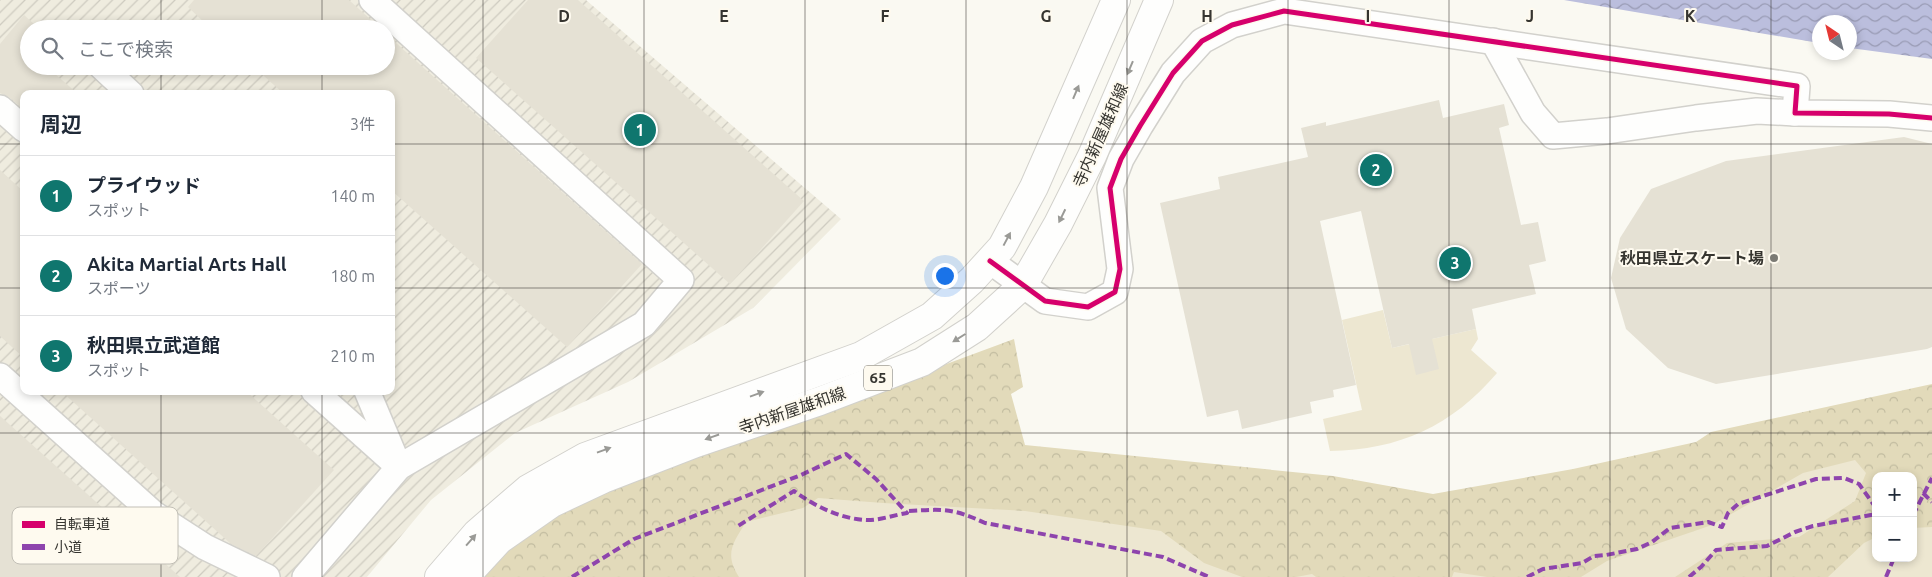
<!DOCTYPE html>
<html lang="ja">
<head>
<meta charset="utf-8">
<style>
	:root { --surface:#fff; --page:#f6f6f7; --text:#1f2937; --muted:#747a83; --line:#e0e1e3; --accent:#0f766e }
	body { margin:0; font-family:Ubuntu,"Noto Sans JP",sans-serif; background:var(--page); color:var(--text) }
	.controls { position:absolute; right:15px; bottom:15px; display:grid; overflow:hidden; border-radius:10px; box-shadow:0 2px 8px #0003 }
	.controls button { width:45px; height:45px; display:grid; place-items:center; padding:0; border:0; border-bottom:1px solid var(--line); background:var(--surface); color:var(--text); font:25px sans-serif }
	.compass { position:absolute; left:1812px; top:15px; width:45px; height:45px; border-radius:50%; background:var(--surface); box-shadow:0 2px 8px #0003; rotate:325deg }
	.you { position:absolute; left:944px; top:275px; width:18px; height:18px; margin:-12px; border:4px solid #fff; border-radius:50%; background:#1a73e8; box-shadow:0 0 0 8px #1a73e833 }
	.badge { display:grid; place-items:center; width:32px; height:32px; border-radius:50%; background:var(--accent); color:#fff; font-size:16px; font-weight:700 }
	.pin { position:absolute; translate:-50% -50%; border:2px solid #fff; box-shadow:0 1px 5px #0006 }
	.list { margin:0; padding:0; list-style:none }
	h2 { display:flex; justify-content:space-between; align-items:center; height:65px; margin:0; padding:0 20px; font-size:21px }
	h2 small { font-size:16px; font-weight:400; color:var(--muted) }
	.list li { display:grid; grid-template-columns:32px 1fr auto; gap:15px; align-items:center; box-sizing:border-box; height:80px; padding:0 20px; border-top:1px solid var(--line) }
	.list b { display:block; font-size:19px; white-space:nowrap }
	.list p { margin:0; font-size:16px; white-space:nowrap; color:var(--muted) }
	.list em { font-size:16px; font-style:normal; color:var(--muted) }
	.icon { flex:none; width:28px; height:28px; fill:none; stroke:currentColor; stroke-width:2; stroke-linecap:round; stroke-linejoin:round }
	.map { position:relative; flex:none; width:1932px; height:577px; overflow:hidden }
	.search { position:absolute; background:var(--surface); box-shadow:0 2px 8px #0003; left:20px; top:20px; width:375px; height:55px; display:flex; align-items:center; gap:12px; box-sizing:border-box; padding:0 18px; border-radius:28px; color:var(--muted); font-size:19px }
	.panel { position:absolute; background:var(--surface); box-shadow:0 2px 8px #0003; left:20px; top:90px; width:375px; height:305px; border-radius:10px }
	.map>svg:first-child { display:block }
</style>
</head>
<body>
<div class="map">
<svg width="1932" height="577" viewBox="0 0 1932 577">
	<defs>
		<pattern id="industrial-furrows" width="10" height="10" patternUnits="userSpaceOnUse" patternTransform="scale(1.25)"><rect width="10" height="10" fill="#efecdf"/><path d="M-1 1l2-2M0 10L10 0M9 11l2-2" fill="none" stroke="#cecbc0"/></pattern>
		<pattern id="forest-crowns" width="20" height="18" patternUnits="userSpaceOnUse" patternTransform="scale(1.25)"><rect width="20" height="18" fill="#e2daba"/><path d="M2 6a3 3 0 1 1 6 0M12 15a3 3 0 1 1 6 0" fill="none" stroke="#c2bca0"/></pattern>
		<pattern id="water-waves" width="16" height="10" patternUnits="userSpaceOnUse" patternTransform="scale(1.25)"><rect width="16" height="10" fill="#bbbedd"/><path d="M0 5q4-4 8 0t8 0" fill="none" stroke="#999bb4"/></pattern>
	</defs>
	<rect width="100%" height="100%" fill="#faf9f2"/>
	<path fill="url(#industrial-furrows)" fill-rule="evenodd" d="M0 0H586L841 219 753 308 628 382 515 433 431 500 367 577H0ZM29 29H386V66H29ZM24 94H391V391H24Z"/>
	<g fill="#ede7d1" fill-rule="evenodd">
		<path d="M1383 310 1392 348 1476 329 1478 339 1471 350 1497 373C1452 426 1399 450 1330 451L1323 419 1362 410 1342 320Z"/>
		<path d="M1835 436 1932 446V577H620L756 478 1367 550ZM1876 476H1913V558H1876Z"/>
	</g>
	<path fill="url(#forest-crowns)" d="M1014 339 1023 387 1011 394 1025 445 1333 476 1433 494 1573 469 1696 442 1711 432 1932 384V527L1913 528V476H1876V537L1864 543 1828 577H1675L1727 543 1799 537 1855 501 1866 473 1855 460 1803 473 1712 525 1607 561 1581 577H1487L1454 572 1452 577H1316L1312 574 1296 577H1242L1204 563 1161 531 1025 511 883 503 818 498 803 508 746 522C733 543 724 554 739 577H476L555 509Z"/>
	<polygon fill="url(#water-waves)" points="1564,0 1932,0 1932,59 1850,48 1850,22 1820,22 1819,43"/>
	<g fill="#e5e1d4">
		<polygon points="194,0 349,0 381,29 211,29 188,7"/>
		<polygon points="528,0 578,0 804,201 730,284 476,58"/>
		<polygon points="24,15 35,25 31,29 29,29 29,66 46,66 78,94 24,94 24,110 9,97 0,93 0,44"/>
		<polygon points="386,34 642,264 567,347 391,190 391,94 284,94 253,66 386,66"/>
		<polygon points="1439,100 1443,118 1504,104 1509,125 1499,128 1521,225 1538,222 1546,261 1529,265 1536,294 1472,309 1476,329 1432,339 1439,369 1416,375 1409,344 1392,348 1361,211 1320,221 1356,385 1333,390 1334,397 1310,402 1312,413 1242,429 1238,410 1207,417 1160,203 1220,189 1218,177 1308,157 1301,128 1326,122 1326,126"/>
		<polygon points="1904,137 1932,144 1932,347 1927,349 1716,384 1668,368 1626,329 1611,278 1620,238 1651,189 1726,161"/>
		<polygon points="0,170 24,192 24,358 0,336"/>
		<polygon points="61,391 246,391 334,470 256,556 231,544"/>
		<polygon points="0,416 180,577 0,577"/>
	</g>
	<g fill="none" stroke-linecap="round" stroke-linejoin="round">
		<defs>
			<g id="minor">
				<polyline points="1493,41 1533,113 1553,136 1607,131 1696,118 1757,111 1795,113"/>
				<polyline points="101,66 131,94"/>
				<polyline points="0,108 24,129"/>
				<polyline points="990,261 1045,301 1088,307 1115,292 1120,269 1110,188 1121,159 1140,126 1173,73 1202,41 1232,25 1284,11 1797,86 1795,113 1889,114 1932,118"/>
				<polyline points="0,376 154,514 205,547 267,577"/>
				<polyline points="314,391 399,467"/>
				<polyline points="367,391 396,460"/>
				<polyline points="305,577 399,467 644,324 681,280 372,0"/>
			</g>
			<g id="major">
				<polyline points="439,577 477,533 528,489 585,457 861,356 932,316 972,280 1002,247 1034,187 1116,0"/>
				<polyline points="465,577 499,540 552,503 603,479 696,443 820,401 922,362 977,327 1023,285 1058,224 1092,156 1159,0"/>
			</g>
		</defs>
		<use href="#minor" stroke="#d2d1cc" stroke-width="28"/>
		<use href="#major" stroke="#d2d1cc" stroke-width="30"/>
		<use href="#minor" stroke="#fefefd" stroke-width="25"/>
		<use href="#major" stroke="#fefefd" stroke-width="28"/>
		<g stroke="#8e44ad" stroke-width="4" stroke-dasharray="8 4" stroke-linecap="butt">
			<polyline points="1923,493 1932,502"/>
			<path d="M909 511C943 509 953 508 985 523L1163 557 1209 577"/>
			<polyline points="1913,515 1932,478"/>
			<path d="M572 577 634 539 801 475 846 454 876 479 907 513C894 515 878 521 865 520 838 518 815 506 794 491L738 526"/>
			<polyline points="1527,577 1543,569 1582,563 1594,556 1606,555 1637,549 1652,542 1670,528 1708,522 1722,527 1728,513 1738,504 1816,479 1844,478 1859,484 1876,508"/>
			<polyline points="1689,577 1701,567 1716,550 1767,546 1795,532 1813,526 1876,514"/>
			<polyline points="1886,577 1894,558"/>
		</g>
		<defs>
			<polyline id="cycleway" points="990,261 1045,301 1088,307 1115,292 1120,269 1110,188 1121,159 1140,126 1173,73 1202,41 1232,25 1284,11 1797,86 1795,113 1889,114 1932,118"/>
		</defs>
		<use href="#cycleway" stroke="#fefaef" stroke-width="8"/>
		<use href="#cycleway" stroke="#d6006c" stroke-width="5"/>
	</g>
	<defs><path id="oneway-solid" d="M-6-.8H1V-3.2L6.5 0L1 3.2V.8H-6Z" transform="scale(1.25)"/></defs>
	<g fill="#9a9a96">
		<use href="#oneway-solid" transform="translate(1130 68) rotate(113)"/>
		<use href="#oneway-solid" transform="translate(1076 92) rotate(-67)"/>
		<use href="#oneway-solid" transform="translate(1062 216) rotate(116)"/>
		<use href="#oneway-solid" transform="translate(1007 239) rotate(-62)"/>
		<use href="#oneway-solid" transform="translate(959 338) rotate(148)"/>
		<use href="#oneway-solid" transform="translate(757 394) rotate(-20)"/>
		<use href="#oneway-solid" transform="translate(712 437) rotate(161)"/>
		<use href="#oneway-solid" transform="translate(604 450) rotate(-20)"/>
		<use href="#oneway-solid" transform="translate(471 540) rotate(-49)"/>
	</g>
	<path fill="none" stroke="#363530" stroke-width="1" stroke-opacity="0.55" d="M161 0V29M322 0V29M483 0V577M644 0V577M805 0V577M966 0V577M1127 0V577M1288 0V577M1449 0V577M1610 0V577M1771 0V577M161 66V94M322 66V94M0 144H24M391 144H1932M0 288H24M391 288H1932M161 391V577M322 391V577M0 433H1932"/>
	<circle fill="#7b7a74" stroke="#fefaef" stroke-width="2" cx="1774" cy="258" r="5"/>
	<g text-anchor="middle" stroke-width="4" stroke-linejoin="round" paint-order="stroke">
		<rect fill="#fefaef" stroke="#727069" stroke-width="1" x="864" y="365.5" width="28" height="25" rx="4"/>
		<g font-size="15" font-weight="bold" fill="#363530">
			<text x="878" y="383">65</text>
		</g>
		<g font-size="16" fill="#363530" stroke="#fefaef">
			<text transform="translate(1100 135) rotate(-66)" y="6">寺内新屋雄和線</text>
			<text transform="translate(792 410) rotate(-19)" y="6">寺内新屋雄和線</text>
		</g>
		<g font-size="16" font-weight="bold" fill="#363530" stroke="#fefaef" text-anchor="end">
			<text x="1764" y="264">秋田県立スケート場</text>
		</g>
	</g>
	<rect x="12" y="507" width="166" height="57" rx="8" fill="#fefaef" stroke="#c2bfb6" stroke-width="1"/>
	<rect x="22" y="521" width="23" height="7" fill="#d6006c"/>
	<rect x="22" y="544" width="23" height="6" fill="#8e44ad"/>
	<g font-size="14" fill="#363530">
		<text x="54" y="529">自転車道</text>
		<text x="54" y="552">小道</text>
	</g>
	<g font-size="16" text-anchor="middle" font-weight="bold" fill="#363530" stroke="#fefaef" stroke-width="4" stroke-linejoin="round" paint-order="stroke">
		<text x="564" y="22">D</text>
		<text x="724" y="22">E</text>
		<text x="885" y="22">F</text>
		<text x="1046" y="22">G</text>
		<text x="1207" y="22">H</text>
		<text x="1368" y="22">I</text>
		<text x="1530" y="22">J</text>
		<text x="1690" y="22">K</text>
	</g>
</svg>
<div class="controls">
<button>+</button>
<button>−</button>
</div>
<svg class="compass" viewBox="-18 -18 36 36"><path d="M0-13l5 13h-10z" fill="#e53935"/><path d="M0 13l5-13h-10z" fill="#747a83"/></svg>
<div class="you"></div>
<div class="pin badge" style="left:640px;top:130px">1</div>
<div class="pin badge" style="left:1376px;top:170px">2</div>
<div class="pin badge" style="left:1455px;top:263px">3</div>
<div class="search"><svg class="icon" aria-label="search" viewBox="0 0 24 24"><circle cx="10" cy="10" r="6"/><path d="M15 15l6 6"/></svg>ここで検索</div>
<section class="panel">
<h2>周辺<small>3件</small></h2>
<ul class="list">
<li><span class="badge">1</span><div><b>プライウッド</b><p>スポット</p></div><em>140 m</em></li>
<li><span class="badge">2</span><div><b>Akita Martial Arts Hall</b><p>スポーツ</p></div><em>180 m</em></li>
<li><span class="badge">3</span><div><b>秋田県立武道館</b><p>スポット</p></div><em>210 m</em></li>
</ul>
</section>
</div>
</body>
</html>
